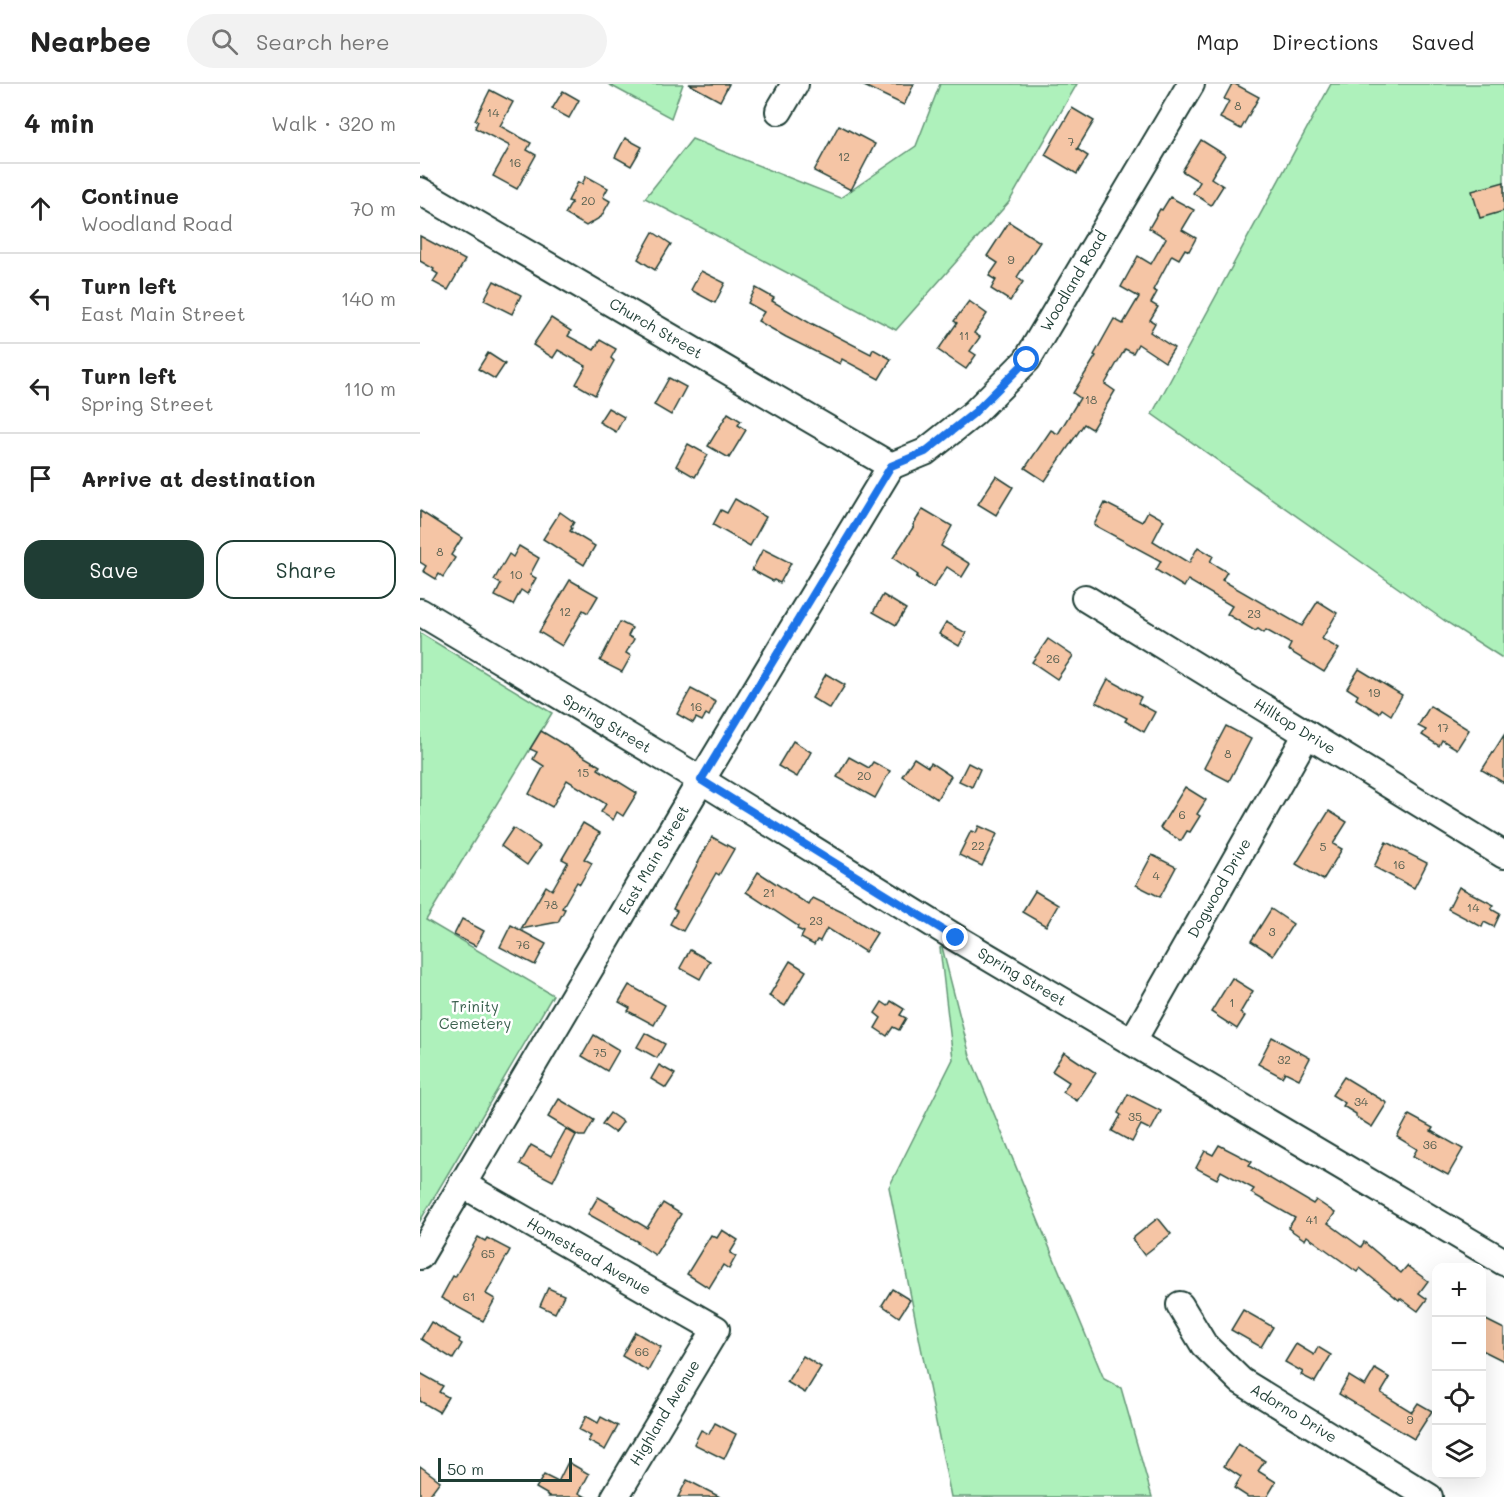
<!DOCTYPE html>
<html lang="en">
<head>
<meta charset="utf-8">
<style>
	:root { --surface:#fff; --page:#f2f2f2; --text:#222; --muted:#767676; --line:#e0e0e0; --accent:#1f3d34 }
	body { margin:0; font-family:Mali,sans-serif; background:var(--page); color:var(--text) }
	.controls { position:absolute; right:18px; bottom:18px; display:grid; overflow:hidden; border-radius:12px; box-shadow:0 6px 24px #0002 }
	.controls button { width:54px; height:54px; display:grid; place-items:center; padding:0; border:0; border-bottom:2px solid var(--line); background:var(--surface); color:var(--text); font:30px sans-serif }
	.scale { position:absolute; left:18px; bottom:15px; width:134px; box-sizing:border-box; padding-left:6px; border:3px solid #1f3d34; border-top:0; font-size:16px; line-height:21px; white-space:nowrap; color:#1f3d34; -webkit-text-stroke:4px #fff; paint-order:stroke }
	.stop { position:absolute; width:18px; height:18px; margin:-14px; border:4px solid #1a73e8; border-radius:50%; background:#fff }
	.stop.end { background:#1a73e8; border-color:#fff; box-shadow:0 2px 6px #0008 }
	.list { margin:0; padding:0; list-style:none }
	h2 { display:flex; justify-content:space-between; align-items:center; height:78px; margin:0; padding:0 24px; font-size:26px }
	h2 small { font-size:20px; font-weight:400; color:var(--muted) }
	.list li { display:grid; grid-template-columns:39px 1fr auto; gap:18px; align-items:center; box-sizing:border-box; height:90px; padding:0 24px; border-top:2px solid var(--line) }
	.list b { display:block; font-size:22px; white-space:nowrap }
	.list p { margin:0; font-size:20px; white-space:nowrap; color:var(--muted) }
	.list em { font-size:20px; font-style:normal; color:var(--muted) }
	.actions { display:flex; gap:12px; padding:18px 24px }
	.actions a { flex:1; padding:14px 0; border:2px solid var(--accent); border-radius:18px; text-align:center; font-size:21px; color:var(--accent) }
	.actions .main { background:var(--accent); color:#fff }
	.icon { flex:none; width:33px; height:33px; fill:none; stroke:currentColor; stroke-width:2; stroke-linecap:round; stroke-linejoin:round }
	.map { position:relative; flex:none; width:1084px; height:1413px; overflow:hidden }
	header { display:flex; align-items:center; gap:36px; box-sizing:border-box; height:84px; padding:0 30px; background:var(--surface); border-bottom:2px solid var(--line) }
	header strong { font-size:28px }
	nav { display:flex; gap:33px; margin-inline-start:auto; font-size:21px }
	.search { width:420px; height:54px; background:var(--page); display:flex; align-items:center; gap:15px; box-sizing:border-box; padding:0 21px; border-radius:33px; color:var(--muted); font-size:22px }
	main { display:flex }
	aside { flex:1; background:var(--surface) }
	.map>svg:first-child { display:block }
</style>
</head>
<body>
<header>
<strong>Nearbee</strong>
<div class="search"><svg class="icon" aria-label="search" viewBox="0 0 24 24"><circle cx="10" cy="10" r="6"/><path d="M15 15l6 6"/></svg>Search here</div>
<nav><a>Map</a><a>Directions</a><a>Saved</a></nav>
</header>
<main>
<aside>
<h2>4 min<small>Walk · 320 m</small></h2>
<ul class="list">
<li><svg class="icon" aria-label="ahead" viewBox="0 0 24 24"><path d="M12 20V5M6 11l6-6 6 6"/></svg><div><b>Continue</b><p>Woodland Road</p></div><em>70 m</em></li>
<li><svg class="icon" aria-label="left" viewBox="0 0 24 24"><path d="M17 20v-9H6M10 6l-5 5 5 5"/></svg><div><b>Turn left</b><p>East Main Street</p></div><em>140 m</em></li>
<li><svg class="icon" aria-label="left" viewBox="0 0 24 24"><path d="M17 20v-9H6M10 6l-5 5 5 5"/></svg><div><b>Turn left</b><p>Spring Street</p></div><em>110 m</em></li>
<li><svg class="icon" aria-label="arrive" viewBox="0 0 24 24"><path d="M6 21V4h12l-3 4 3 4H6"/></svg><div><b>Arrive at destination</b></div></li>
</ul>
<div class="actions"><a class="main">Save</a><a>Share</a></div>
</aside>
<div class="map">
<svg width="1084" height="1413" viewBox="0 0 1084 1413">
	<rect width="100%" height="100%" fill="#fff"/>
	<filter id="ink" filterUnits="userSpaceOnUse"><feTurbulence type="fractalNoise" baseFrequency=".0167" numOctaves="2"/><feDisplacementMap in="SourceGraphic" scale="12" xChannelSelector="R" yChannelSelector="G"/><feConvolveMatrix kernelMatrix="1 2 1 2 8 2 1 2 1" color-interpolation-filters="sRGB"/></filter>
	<g filter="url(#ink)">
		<g fill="#aef1bb" stroke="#669778" stroke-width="1.5">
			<polygon points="188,0 263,0 251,34"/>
			<polygon points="520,0 657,0 589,118 476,246 225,114 272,55 420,114 496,62"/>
			<polygon points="911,0 1084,0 1084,575 1025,537 732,330"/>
			<polygon points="0,549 132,629 6,836 133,911 0,1137"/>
			<polygon points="522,863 550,972 684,1295 701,1304 732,1413 531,1413 469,1103 533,975 520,864"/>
		</g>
		<g fill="#f5c5a5" stroke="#1f3d34" stroke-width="1.5">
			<polygon points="269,0 309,0 300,17"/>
			<polygon points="440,0 494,0 484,21"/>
			<polygon points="812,0 815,0 839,13 821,45 800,34 809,17 804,15"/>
			<polygon points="70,6 93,18 80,42 111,59 107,66 116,71 97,105 73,92 90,62 55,44 58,37 55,36"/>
			<polygon points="143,7 159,16 149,34 132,25"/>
			<polygon points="652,24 674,37 657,65 668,72 657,90 625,71"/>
			<polygon points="419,41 455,60 431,106 394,87"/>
			<polygon points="205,54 222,63 211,82 195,73"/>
			<polygon points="781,56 805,71 791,94 803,102 791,121 773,109 780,98 762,87"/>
			<polygon points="166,92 188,104 183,113 190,117 181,133 166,142 145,130 152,118 148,117 158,98 162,100"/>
			<polygon points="1084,98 1084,127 1060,134 1052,107"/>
			<polygon points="750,113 774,126 762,146 776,154 769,167 765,165 759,175 752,171 733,206 737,208 731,219 738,223 730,236 735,239 730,248 754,264 745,278 718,260 713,269 705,265 685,300 695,307 672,345 664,340 625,397 605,384 631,346 638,350 660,314 653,309 676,272 674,271 694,235 703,240 719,213 701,203 718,172 731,180 746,154 729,144 740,125 742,126"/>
			<polygon points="589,138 620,158 597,193 603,198 590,217 571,205 576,196 569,192 578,179 567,172"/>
			<polygon points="233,148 251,160 235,186 218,175"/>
			<polygon points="0,152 45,176 28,206 13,198 18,190 13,187 14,185 0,177"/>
			<polygon points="281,187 305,199 295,219 271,206"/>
			<polygon points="74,197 101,211 92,230 64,216"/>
			<polygon points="336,204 354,214 352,217 393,241 393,240 451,270 453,265 471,275 459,295 422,275 420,280 366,253 338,237 344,228 328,219"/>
			<polygon points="549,217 567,230 554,249 560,253 550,267 556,271 546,285 518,266 537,239 534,237"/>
			<polygon points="131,234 151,247 148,252 174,266 180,256 196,265 191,274 194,277 175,311 156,300 166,282 138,266 133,274 113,261"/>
			<polygon points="68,269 85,280 75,295 58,285"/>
			<polygon points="249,294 266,303 251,331 234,321"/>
			<polygon points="188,324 204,333 196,348 179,338"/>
			<polygon points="308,329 321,337 318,341 326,346 309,374 288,362"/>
			<polygon points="268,360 288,371 275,393 256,382"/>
			<polygon points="576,392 593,403 576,431 558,420"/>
			<polygon points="315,415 346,433 330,462 293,441 301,426 307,429"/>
			<polygon points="685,419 722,438 728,427 744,436 733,457 769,479 778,463 793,472 790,478 807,488 802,496 882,542 898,517 917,529 902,555 919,565 904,588 868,566 871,560 846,546 844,549 838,545 835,547 807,530 812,522 768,496 764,503 736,486 741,477 674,441"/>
			<polygon points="503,425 532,442 521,462 550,480 542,493 527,483 513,504 496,493 498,491 473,474 494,442 493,441"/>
			<polygon points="0,427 42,454 31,471 35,474 23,493 19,490 16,495 3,487 6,482 0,478"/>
			<polygon points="140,428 154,438 151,443 152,444 150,447 175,462 164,481 123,455"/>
			<polygon points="99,462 119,474 110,491 116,494 107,510 101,506 93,521 75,512 81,500 74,496 89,470 93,473"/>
			<polygon points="343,465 371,479 360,499 354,496 353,497 332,486"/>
			<polygon points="150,496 178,512 168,529 163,526 142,562 119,548"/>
			<polygon points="463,511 486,525 476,541 453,528"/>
			<polygon points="200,538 212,544 208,552 214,555 206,569 211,572 202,588 180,577"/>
			<polygon points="526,538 546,549 539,562 519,550"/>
			<polygon points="628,555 653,572 637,595 612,578"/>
			<polygon points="939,585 982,611 971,631 962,625 959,629 936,615 938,611 927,604"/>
			<polygon points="406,590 425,601 410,625 392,614"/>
			<polygon points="688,595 721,613 718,619 735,628 724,648 705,637 707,634 676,618"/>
			<polygon points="271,605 296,618 289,632 286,630 282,637 276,634 273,639 257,630"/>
			<polygon points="1010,622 1049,646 1037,665 1022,656 1019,662 1002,651 1006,646 998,642"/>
			<polygon points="806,642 831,655 809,697 784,684"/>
			<polygon points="121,647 180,682 178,685 217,709 203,732 197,728 193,736 181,728 186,720 147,696 132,723 109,710 124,682 113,675 117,668 110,665"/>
			<polygon points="1084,651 1084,699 1062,686"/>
			<polygon points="373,657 391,668 377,693 358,682"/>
			<polygon points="429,673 449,684 453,678 470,687 455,714 417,693"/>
			<polygon points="494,674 508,683 511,679 531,692 517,715 482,692"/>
			<polygon points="548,679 560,685 552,703 539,697"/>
			<polygon points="765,703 786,716 777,730 780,732 770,748 767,747 761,757 740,744"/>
			<polygon points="909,727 927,738 913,760 922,765 903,796 876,780"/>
			<polygon points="163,739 180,749 164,775 172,779 160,800 157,798 142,824 145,825 138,838 101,845 126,802 132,806 148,778 142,775"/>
			<polygon points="559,742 577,750 562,782 539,771 551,747 556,749"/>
			<polygon points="93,744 120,762 107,781 81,762"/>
			<polygon points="292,753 314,765 299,791 296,789 263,847 250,840 257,827 253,825"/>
			<polygon points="966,758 1007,779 994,804 954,783"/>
			<polygon points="732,771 756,783 740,813 716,801"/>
			<polygon points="338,788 389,821 393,814 428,831 457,849 445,868 407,844 400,857 397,856 394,861 381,854 384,848 377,845 378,842 326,808"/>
			<polygon points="1039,803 1074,821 1071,825 1080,830 1074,843 1064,838 1062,843 1028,825"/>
			<polygon points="615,807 638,821 626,842 602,828"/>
			<polygon points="851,825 873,840 853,871 831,857"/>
			<polygon points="42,835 64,847 56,862 34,851"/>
			<polygon points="91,841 126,860 115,881 80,863"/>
			<polygon points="270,866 290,877 280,895 260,884"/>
			<polygon points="370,877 386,887 365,922 349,912"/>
			<polygon points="812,894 833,907 820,929 825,932 817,945 791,928"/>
			<polygon points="209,901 245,921 234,941 208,927 210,924 199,918"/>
			<polygon points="471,917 484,925 480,931 486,934 479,946 473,943 467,952 455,944 461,934 455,929 462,918 468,922"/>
			<polygon points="225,949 245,960 237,974 217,963"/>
			<polygon points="174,951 199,966 187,987 162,972"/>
			<polygon points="852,953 890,974 879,995 865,988 862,993 838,980"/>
			<polygon points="644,968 676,989 657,1017 643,1008 649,998 632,987"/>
			<polygon points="239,981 255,990 246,1004 231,995"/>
			<polygon points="924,993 967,1019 952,1043 936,1033 936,1030 923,1022 925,1019 912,1011"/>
			<polygon points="708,1010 741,1027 731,1046 721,1041 712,1058 692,1047 701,1031 698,1029"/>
			<polygon points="139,1015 174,1036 165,1052 159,1052 128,1033"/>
			<polygon points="190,1029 203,1038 195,1049 182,1040"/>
			<polygon points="989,1031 1013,1044 1011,1047 1043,1065 1028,1091 993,1072 997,1065 977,1053"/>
			<polygon points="146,1045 156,1051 133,1097 100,1080 111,1061 131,1072"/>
			<polygon points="799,1061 832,1078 829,1082 893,1120 896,1116 915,1129 908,1139 941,1163 944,1158 981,1189 987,1182 1008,1197 999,1209 1007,1215 998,1227 980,1214 979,1216 940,1184 937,1188 887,1152 885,1156 868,1144 875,1134 831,1109 834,1105 801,1087 797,1095 776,1084 785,1067 793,1071"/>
			<polygon points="178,1113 195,1123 194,1124 227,1144 243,1119 261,1130 235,1171 217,1159 218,1158 168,1130"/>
			<polygon points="738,1134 751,1150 724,1171 712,1155"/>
			<polygon points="302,1146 318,1156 310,1169 316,1172 309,1185 303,1181 289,1204 267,1190 291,1151 297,1154"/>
			<polygon points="58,1153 65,1157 67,1154 90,1166 66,1210 75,1215 63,1237 21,1214 33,1192 35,1193"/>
			<polygon points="128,1204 144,1211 135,1229 120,1222"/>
			<polygon points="472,1205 490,1216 479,1233 462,1221"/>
			<polygon points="823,1226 853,1243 841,1263 811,1246"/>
			<polygon points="1062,1234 1084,1245 1084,1277 1062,1266"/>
			<polygon points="11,1238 40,1255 39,1258 42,1260 33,1275 1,1255"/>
			<polygon points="215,1248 241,1263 228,1287 202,1272"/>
			<polygon points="876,1260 894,1271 898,1263 911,1271 895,1298 881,1291 883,1288 865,1278"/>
			<polygon points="383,1272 401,1283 385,1309 367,1298"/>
			<polygon points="955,1285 970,1294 961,1309 992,1328 998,1319 1012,1327 994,1355 919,1310 929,1292 945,1302"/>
			<polygon points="0,1289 23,1302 19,1308 28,1313 19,1328 0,1317"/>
			<polygon points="166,1332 178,1339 181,1333 198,1342 185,1366 168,1357 171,1352 159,1346"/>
			<polygon points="295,1339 316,1350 304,1375 274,1360 281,1346 289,1350"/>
			<polygon points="818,1360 845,1377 838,1387 856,1398 847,1413 828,1413 814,1404 821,1393 804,1382"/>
			<polygon points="148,1378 169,1390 159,1409 166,1413 129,1413 130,1412 116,1404 124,1391 138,1398"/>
			<polygon points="0,1382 20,1397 8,1413 0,1413"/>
			<polygon points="267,1396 300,1413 258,1413"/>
		</g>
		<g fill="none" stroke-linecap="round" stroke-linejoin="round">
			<defs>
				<g id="minor">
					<polyline points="359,27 375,0"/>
					<path id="s1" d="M0 107 471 382"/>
					<path id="s2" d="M471 382 505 368 554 329 607 276 771 0"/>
					<path id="s3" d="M665 514 1084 771"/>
					<path id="s4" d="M0 528 281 696 536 854 1084 1178"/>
					<path id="s5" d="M712 958 887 650"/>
					<path id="s6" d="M42 1100 296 1245 195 1413"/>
					<path id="s7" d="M0 1172 273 710 471 382"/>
					<path id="s8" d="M760 1221 784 1261 821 1297 1009 1413"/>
				</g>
			</defs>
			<use href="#minor" stroke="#1f3d34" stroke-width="30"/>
			<use href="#minor" stroke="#fff" stroke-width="26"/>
		</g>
	</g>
	<g fill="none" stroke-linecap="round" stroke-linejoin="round" filter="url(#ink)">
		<polyline stroke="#1a73e8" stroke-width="8" points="536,854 281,696 471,382 505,368 554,329 607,276"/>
	</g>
	<g text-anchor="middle" stroke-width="5" stroke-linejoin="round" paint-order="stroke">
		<g font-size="12" fill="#545f50">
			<text x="818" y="26">8</text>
			<text x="73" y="33">14</text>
			<text x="651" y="62">7</text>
			<text x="424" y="77">12</text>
			<text x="95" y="83">16</text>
			<text x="168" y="121">20</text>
			<text x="591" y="180">9</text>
			<text x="544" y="256">11</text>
			<text x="671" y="320">18</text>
			<text x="20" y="472">8</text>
			<text x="96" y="495">10</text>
			<text x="145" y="532">12</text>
			<text x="834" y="534">23</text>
			<text x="633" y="579">26</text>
			<text x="954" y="613">19</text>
			<text x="276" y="627">16</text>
			<text x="1023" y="648">17</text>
			<text x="808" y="674">8</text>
			<text x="163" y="693">15</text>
			<text x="444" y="696">20</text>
			<text x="762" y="735">6</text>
			<text x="558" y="766">22</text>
			<text x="903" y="767">5</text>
			<text x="979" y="785">16</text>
			<text x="736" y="796">4</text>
			<text x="349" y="813">21</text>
			<text x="131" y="825">78</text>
			<text x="1053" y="828">14</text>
			<text x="396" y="841">23</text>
			<text x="852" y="852">3</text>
			<text x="103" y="865">76</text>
			<text x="812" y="923">1</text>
			<text x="180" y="973">75</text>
			<text x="864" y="980">32</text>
			<text x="941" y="1022">34</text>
			<text x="715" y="1037">35</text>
			<text x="1010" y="1065">36</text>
			<text x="892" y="1140">41</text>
			<text x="68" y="1174">65</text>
			<text x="49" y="1217">61</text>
			<text x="222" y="1272">66</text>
			<text x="990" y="1340">9</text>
		</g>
		<g font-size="15" fill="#1f3d34" stroke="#fff">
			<text dy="5" stroke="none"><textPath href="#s2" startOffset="266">Woodland Road</textPath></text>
			<text dy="5" stroke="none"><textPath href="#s1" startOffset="273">Church Street</textPath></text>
			<text dy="5" stroke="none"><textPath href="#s4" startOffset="218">Spring Street</textPath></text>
			<text dy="5" stroke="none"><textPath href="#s3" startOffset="246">Hilltop Drive</textPath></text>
			<text dy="5" stroke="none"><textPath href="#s7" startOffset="460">East Main Street</textPath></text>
			<text dy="5" stroke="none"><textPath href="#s5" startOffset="177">Dogwood Drive</textPath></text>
			<text dy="5" stroke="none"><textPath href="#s4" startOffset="704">Spring Street</textPath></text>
			<text dy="5" stroke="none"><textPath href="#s6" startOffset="146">Homestead Avenue</textPath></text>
			<text transform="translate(245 1329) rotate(-59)" y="5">Highland Avenue</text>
			<text dy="5" stroke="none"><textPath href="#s8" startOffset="160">Adorno Drive</textPath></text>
		</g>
		<g font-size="15" fill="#3c614f" stroke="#fff">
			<text x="55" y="928">Trinity<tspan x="55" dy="17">Cemetery</tspan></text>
		</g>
	</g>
</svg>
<div class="controls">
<button>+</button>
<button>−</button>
<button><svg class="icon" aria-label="locate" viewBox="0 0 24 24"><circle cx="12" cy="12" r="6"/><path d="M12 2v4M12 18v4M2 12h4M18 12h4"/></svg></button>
<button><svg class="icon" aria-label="layers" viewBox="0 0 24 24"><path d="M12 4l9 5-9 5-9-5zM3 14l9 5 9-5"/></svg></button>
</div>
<div class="scale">50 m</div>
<div class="stop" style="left:607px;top:276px"></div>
<div class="stop end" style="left:536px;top:854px"></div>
</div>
</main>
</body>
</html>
